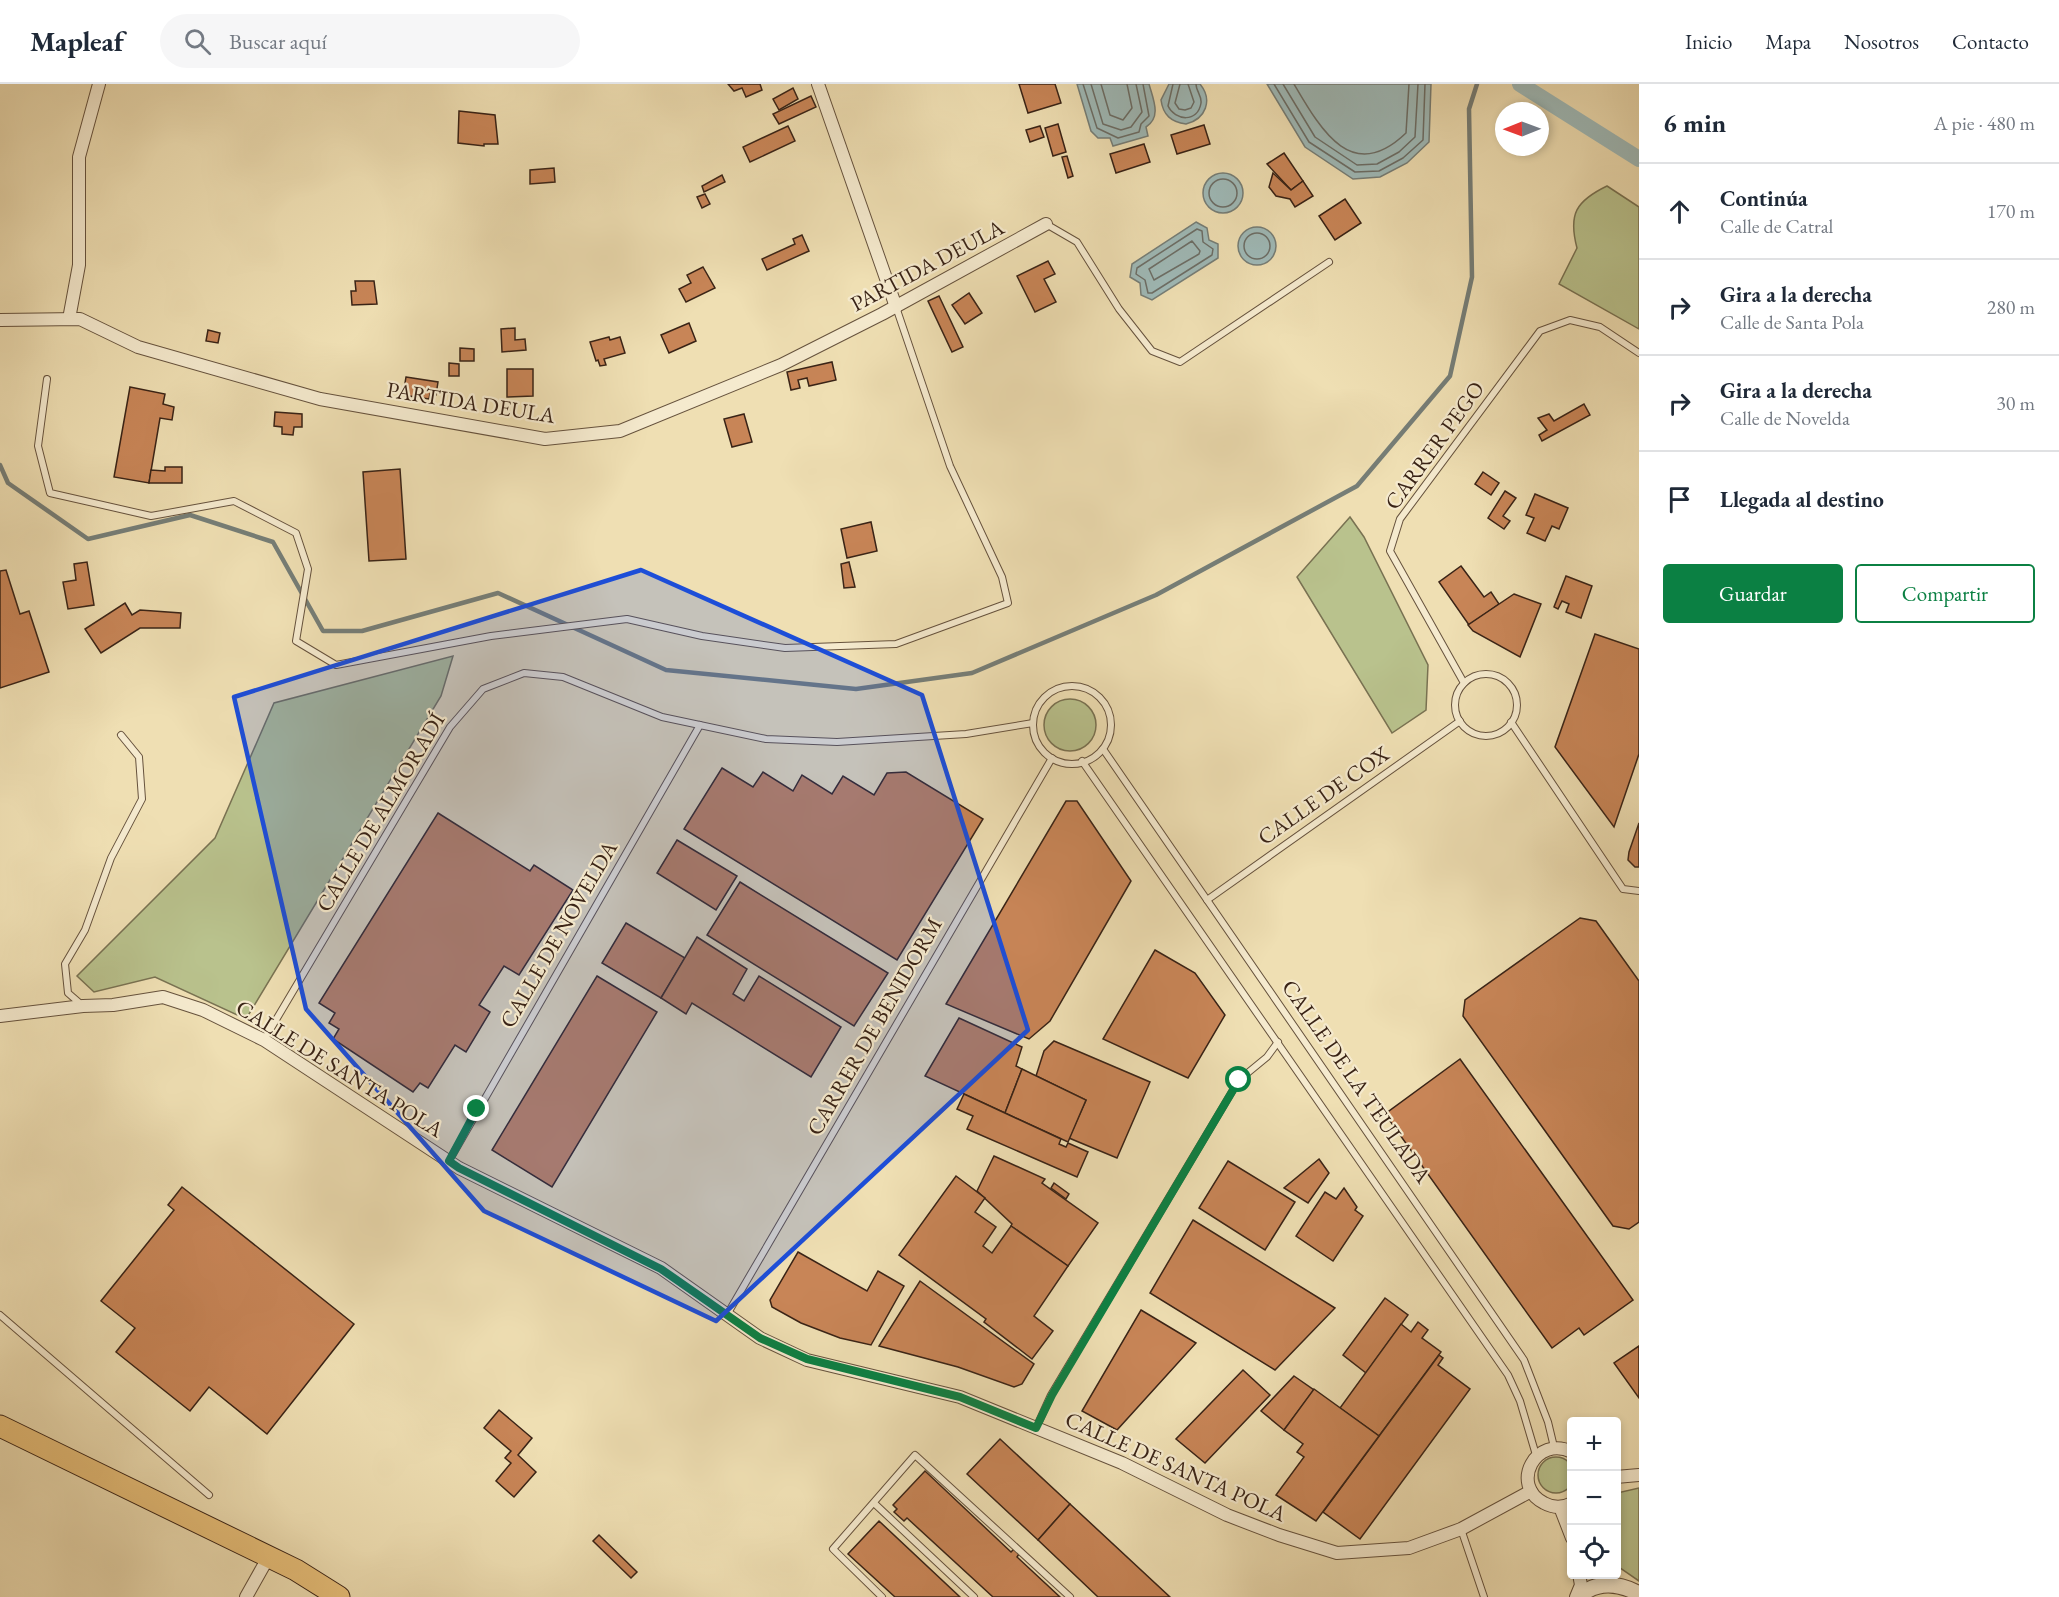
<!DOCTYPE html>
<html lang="es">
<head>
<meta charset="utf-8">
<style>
	:root { --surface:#fff; --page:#f6f6f7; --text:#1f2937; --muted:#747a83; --line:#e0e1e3; --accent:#0b8043 }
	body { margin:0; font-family:"EB Garamond",serif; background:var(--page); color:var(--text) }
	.controls { position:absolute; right:18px; bottom:18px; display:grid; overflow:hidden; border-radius:6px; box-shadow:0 3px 9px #0003 }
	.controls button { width:54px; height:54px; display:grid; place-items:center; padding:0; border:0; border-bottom:2px solid var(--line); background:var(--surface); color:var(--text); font:30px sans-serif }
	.compass { position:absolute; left:1495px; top:18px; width:54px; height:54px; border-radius:50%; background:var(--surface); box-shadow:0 3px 9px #0003; rotate:269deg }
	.stop { position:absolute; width:18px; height:18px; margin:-14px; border:4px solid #0b8043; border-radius:50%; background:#fff }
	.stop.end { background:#0b8043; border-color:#fff; box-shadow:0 2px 6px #0008 }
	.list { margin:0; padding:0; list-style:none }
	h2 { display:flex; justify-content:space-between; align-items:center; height:78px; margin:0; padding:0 24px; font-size:26px }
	h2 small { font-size:20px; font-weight:400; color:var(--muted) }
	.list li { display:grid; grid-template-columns:39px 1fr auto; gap:18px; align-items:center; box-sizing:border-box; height:96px; padding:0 24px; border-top:2px solid var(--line) }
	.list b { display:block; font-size:22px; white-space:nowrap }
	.list p { margin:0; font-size:20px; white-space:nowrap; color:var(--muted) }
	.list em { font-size:20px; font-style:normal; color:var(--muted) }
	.actions { display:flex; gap:12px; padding:18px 24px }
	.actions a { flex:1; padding:14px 0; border:2px solid var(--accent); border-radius:6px; text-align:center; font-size:21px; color:var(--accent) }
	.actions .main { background:var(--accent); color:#fff }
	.icon { flex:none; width:33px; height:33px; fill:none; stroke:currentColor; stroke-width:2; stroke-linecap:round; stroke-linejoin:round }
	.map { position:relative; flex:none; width:1639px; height:1513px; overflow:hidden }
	header { display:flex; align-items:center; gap:36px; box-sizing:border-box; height:84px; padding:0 30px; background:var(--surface); border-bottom:2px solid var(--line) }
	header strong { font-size:28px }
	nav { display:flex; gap:33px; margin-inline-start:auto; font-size:21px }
	.search { width:420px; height:54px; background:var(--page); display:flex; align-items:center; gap:15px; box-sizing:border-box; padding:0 21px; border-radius:33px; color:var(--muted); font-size:22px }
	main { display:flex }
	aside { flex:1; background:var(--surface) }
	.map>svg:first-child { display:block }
</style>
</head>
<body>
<header>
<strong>Mapleaf</strong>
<div class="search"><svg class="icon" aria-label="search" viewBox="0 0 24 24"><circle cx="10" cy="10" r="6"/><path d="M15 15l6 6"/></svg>Buscar aquí</div>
<nav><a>Inicio</a><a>Mapa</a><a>Nosotros</a><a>Contacto</a></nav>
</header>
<main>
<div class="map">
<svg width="1639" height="1513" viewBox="0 0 1639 1513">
	<rect width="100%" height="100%" fill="#efdfb3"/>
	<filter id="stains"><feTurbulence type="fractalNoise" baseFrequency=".00333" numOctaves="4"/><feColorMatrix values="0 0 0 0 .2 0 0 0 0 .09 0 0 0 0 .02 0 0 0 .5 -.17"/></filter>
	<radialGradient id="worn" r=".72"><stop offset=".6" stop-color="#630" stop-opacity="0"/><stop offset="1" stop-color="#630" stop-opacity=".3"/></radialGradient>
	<g fill="#b9c28d" stroke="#797252" stroke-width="1.5">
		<path d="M1607 102 1639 123V245L1559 200 1577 164C1568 130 1576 117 1607 102Z"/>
		<polygon points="1350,433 1364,453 1428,581 1426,626 1392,649 1297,493"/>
		<polygon points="453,572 441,612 246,935 155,893 94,908 77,892 215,754 274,619"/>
		<circle cx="1070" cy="641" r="26"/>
		<circle cx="1556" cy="1391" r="18"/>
		<polygon points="1639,1404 1639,1497 1616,1481 1617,1409"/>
	</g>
	<g fill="#9fbab8" stroke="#767e77" stroke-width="1.5">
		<path d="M1077 0H1149C1153 15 1162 33 1146 43L1148 52 1113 62 1110 54H1098L1091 47Z"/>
		<path d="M1169 0H1200C1213 16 1206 35 1186 40 1171 38 1163 31 1161 16Z"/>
		<polygon points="1267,0 1431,0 1429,58 1407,79 1380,93 1353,95 1305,63"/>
		<circle cx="1223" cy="109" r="20"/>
		<polygon points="1196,138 1207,144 1209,156 1218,160 1218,174 1152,216 1141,211 1140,199 1130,193 1132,180"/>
		<circle cx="1257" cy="162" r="19"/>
	</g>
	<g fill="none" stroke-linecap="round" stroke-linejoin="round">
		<g stroke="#6c6e67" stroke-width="1.5">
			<polyline points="1083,0 1097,44 1118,54 1139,48 1141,40 1149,32 1143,0"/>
			<polyline points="1091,0 1103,40 1121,46 1131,43 1142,28 1136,0"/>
			<polyline points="1101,0 1110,31 1123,36 1132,24 1127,0"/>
			<path d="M1173 0 1168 22C1175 37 1198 39 1201 19 1202 12 1196 7 1196 0"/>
			<polyline points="1180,0 1175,19 1179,25 1185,26 1191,24 1194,18 1188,0"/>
			<polyline points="1274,0 1309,58 1355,88 1379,87 1403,74 1423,56 1425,0"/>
			<polyline points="1283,0 1315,53 1357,81 1377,80 1399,68 1415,53 1418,0"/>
			<path d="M1294 0C1321 46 1352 101 1406 49L1409 0"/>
			<circle cx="1223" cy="109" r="14"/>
			<polygon points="1197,145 1202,147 1203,158 1213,165 1212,171 1152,209 1148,209 1145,196 1136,190 1137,184"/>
			<circle cx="1257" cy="162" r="13"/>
			<polygon points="1192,157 1200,167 1199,170 1154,196 1149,185"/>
		</g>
		<polyline stroke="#767e77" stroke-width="4.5" points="0,381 8,399 88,455 190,431 273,458 323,547 362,547 498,509 666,586 856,605 972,589 1156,511 1357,402 1450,292 1472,193 1469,25 1477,0"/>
		<polyline stroke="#9fbab8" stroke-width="16" points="1520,0 1639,75"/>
	</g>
	<g fill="#c88557" stroke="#392316" stroke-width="1.5">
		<polygon points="728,0 760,0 762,6 746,13 742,4 734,7"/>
		<polygon points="1019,0 1055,0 1061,19 1028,29"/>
		<polygon points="793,4 798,15 779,26 773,15"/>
		<polygon points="811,12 816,23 779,40 773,30"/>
		<polygon points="459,27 495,31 498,60 484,60 484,62 458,59"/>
		<polygon points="1058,40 1066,68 1053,72 1045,44"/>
		<polygon points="1204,41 1210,60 1177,70 1171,51"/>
		<polygon points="788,42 795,57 750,78 743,63"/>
		<polygon points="1040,42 1044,53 1030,58 1026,46"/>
		<polygon points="1144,60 1150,78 1116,89 1110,70"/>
		<polygon points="1284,69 1303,97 1291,106 1267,80"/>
		<polygon points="1067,72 1073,92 1068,94 1062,73"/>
		<polygon points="554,84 555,98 530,100 530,86"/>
		<polygon points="1273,89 1291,106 1303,97 1313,112 1295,123 1290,115 1276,112 1269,103"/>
		<polygon points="722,91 725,98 704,108 702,102"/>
		<polygon points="705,110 710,120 702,124 697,113"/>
		<polygon points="1345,115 1361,139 1335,156 1319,132"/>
		<polygon points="802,151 809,167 767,186 762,175 795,160 793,155"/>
		<polygon points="1048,177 1055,190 1044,195 1056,218 1035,228 1017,192"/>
		<polygon points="703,183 715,204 686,218 679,205 691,199 687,191"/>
		<polygon points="355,197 374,197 377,220 352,221 351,207 356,207"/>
		<polygon points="969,209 982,229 965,240 952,221"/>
		<polygon points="939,212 963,263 952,268 928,217"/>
		<polygon points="689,239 696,257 669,269 661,251"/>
		<polygon points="515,244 515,256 525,255 526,266 502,268 501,245"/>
		<polygon points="208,246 220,249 218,259 206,257"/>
		<polygon points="609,253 610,256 620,253 625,269 604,275 606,281 600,282 598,276 596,277 590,258"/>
		<polygon points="460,264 474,265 474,277 460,277"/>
		<polygon points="832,278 836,296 809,302 807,294 798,296 800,304 791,306 787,288"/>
		<polygon points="449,279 459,280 459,292 449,292"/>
		<polygon points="507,285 533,285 533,312 507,313"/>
		<polygon points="406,293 438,298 436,311 430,310 429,315 403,311"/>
		<polygon points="130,303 165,310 163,320 174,323 172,336 160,334 149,399 114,393"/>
		<polygon points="1584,320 1590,331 1542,357 1539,351 1547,346 1538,334 1549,330 1554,337"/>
		<polygon points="275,328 302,330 302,343 294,343 293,351 282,350 282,343 274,342"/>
		<polygon points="744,330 752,358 732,363 724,335"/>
		<polygon points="165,383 182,383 182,399 149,399 151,386 165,387"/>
		<polygon points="400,385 406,475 369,477 363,388"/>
		<polygon points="1483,388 1499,399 1491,411 1475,400"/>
		<polygon points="1505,407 1516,414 1503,432 1510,437 1504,445 1488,434"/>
		<polygon points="1535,410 1568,424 1559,445 1552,442 1545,457 1527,449 1534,434 1526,431"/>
		<polygon points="871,438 877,467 847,474 841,445"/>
		<polygon points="87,478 94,521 68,525 63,498 76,496 74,480"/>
		<polygon points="849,478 855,503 844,504 841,480"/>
		<polygon points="1461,482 1484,513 1491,508 1499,520 1469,541 1439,498"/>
		<polygon points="6,486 20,530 29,527 49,588 0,604 0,487"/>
		<polygon points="1566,492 1592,502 1581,534 1566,528 1569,520 1562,517 1558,525 1554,523"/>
		<polygon points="1514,510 1541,520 1520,573 1473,547 1468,541"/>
		<polygon points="125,519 132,531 140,526 181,529 180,544 140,544 101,569 85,545"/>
		<polygon points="1595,550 1639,565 1639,670 1614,743 1555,663"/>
		<polygon points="722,684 753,703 763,688 793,707 802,691 832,710 843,692 874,711 887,689 906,688 983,735 897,876 684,745"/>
		<polygon points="1066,717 1077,717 1131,797 1050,937 1029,955 946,920"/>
		<polygon points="438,729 530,787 534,781 573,806 519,891 504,882 479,921 490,928 466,968 455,961 428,1004 420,999 413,1008 333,955 339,945 329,939 335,929 319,919"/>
		<polygon points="1639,739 1639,783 1635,783 1628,776 1629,768"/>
		<polygon points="677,756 737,792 716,826 657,789"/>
		<polygon points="740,798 888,889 854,942 707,851"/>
		<polygon points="1580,834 1596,837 1639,897 1639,1138 1629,1145 1613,1142 1463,932 1465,916"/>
		<polygon points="626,839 685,874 661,914 602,879"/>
		<polygon points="697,853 747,885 733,910 744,917 759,892 841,943 811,993 692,919 686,930 661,914"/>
		<polygon points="1155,866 1195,889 1225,931 1188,994 1103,955"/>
		<polygon points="597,892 657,928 552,1103 492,1066"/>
		<polygon points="959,934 1022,963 1016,982 1022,985 1005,1029 925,992"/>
		<polygon points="1054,957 1150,998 1117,1074 1069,1054 1086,1016 1036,992 1044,967"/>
		<polygon points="1460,975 1633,1216 1584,1251 1579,1244 1552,1264 1385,1030"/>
		<polygon points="1022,985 1086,1016 1068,1058 1005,1029"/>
		<polygon points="964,1010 1061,1055 1059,1060 1066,1063 1068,1059 1088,1068 1077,1093 967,1045 973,1032 957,1025"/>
		<polygon points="994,1072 1045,1095 1042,1099 1098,1139 1068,1182 1011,1142 1012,1140 977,1107"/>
		<polygon points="1319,1075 1329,1089 1308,1119 1284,1104"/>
		<polygon points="1228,1077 1295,1118 1265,1166 1199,1124"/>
		<polygon points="956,1092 985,1114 975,1128 996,1143 983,1162 992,1169 1011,1142 1068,1182 1034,1232 1053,1247 1032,1275 984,1238 986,1235 899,1171"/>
		<polygon points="1054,1099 1069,1110 1066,1115 1051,1104"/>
		<polygon points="182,1103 354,1240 267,1350 209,1303 190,1327 116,1268 135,1244 101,1217 174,1126 168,1121"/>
		<polygon points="1344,1104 1357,1123 1355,1126 1363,1132 1333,1177 1296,1152 1325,1108 1336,1115"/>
		<polygon points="1193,1136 1335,1224 1275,1286 1150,1209"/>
		<polygon points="798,1168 867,1207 878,1187 904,1202 871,1261 840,1254 801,1239 772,1223 770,1216"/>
		<polygon points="920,1197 1034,1280 1022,1300 1014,1303 958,1283 879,1262"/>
		<polygon points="1385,1214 1408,1231 1366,1289 1343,1271"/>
		<polygon points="1141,1226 1196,1259 1117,1346 1082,1327"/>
		<polygon points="1418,1238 1428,1246 1422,1254 1441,1268 1379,1352 1340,1324 1401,1240 1411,1248"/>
		<polygon points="1639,1262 1639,1314 1614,1279"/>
		<polygon points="1439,1271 1443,1274 1438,1281 1470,1305 1360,1455 1323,1428"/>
		<polygon points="1243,1286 1270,1311 1205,1379 1176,1355"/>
		<polygon points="1294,1292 1314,1306 1284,1346 1261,1327"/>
		<polygon points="1314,1305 1379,1352 1316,1437 1276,1411 1304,1373 1297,1368 1303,1360 1284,1346"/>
		<polygon points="499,1326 532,1354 518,1371 536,1388 514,1413 496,1397 511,1379 505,1374 511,1367 484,1344"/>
		<polygon points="1000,1355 1070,1420 1038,1456 967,1390"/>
		<polygon points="925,1387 1011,1468 1014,1465 1019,1470 1017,1473 1060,1513 993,1513 907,1434 904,1437 894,1428 897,1425 893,1421"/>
		<polygon points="1070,1420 1170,1513 1098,1513 1038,1456"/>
		<polygon points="879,1437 960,1513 895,1513 848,1470"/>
		<polygon points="599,1451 637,1488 631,1494 593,1457"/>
	</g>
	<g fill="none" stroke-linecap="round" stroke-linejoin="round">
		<defs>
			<g id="service">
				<polyline points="1046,140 1077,158 1119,225 1152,267 1180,278 1329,178"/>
				<polyline points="47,295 38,362 50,409 151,432 234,417 296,449 308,485 296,557 336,581 491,552 627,535 702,552 785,564 896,560 1008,519 1002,493 950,382 896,223"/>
				<circle cx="1486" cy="621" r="31"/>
				<polyline points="1464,599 1390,467 1400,435 1540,247 1570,236 1600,243 1639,269"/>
				<circle cx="1072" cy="641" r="39"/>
				<polyline points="1511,638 1623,805 1639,807"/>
				<polyline points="1103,665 1524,1276 1548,1338 1554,1363"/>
				<polyline points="1082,677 1508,1291 1520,1317 1536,1371"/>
				<polyline points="1207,816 1460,637"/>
				<polyline points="83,922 68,909 65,880 85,846 111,774 142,715 139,673 121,651"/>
				<polyline points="264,956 450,643 483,605 524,589 563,593 662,633 766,655 837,658 966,650 1033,639"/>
				<polyline points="449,1077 700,641"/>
				<polyline points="728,1229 1052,674"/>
				<polyline points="0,1231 209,1411"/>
				<polyline points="1036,1344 1051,1311 1239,996 1267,973 1278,958"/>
				<polyline points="875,1420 974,1513"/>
				<polyline points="1461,1445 1484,1513"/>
				<polyline points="882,1513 833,1465 915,1371 1070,1513"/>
			</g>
			<g id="minor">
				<polyline points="818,0 896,223"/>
				<polyline points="69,235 79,181 79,73 99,0"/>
				<polyline points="0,236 80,235 138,263 320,315 545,355 620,347 781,281 882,230 1046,140"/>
				<polyline points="0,932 83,922 113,921 163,913 203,926 264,956 459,1084 661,1184 760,1254 807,1276 960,1313 1122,1379 1227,1431 1279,1451 1337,1469 1409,1464 1461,1445 1531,1407"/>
				<path d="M1572 1368C1536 1350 1509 1401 1544 1419 1553 1424 1563 1424 1572 1419"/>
				<polyline points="1616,1393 1639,1391"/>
				<polyline points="1560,1423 1572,1454"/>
				<polyline points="1604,1490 1612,1500"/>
				<polyline points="246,1513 269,1472"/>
				<polyline points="1576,1513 1581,1501 1579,1490"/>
			</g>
			<path id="tertiary" d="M1579 1513C1596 1496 1620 1499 1639 1510"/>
			<polyline id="trunk" points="0,1342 296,1486 339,1513"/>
		</defs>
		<use href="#service" stroke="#66523d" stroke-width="8"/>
		<use href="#minor" stroke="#66523d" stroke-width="14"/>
		<use href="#tertiary" stroke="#66523d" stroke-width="17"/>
		<use href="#trunk" stroke="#392316" stroke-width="23"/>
		<use href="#service" stroke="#f5eace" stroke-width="6"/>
		<use href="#minor" stroke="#f5eace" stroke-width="12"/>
		<use href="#tertiary" stroke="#f5eace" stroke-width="15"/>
		<use href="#trunk" stroke="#e8c07a" stroke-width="21"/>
	</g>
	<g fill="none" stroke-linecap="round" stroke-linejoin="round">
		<polyline stroke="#0b8043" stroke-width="8" points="477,1025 449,1077 459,1084 661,1185 760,1254 807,1275 960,1313 1036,1344 1052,1311 1239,996"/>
	</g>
	<path fill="#1d4ed8" fill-opacity="0.2" stroke="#1d4ed8" stroke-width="4.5" stroke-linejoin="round" d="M641 486 922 611 1028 946 716 1237 484 1127 306 925 234 613Z"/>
	<g text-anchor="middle" stroke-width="4.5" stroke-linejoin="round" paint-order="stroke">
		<g font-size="22" fill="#392316" stroke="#f5eace">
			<text transform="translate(927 181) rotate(-28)" y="8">PARTIDA DEULA</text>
			<text transform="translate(471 318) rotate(9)" y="8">PARTIDA DEULA</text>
			<text transform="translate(1434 361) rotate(-54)" y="8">CARRER PEGO</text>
			<text transform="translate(1323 711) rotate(-35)" y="8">CALLE DE COX</text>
			<text transform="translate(380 728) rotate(-59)" y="8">CALLE DE ALMORADÍ</text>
			<text transform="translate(558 850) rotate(-60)" y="8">CALLE DE NOVELDA</text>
			<text transform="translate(874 942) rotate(-60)" y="8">CARRER DE BENIDORM</text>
			<text transform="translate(340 984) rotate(32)" y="8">CALLE DE SANTA POLA</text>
			<text transform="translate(1357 997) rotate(55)" y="8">CALLE DE LA TEULADA</text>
			<text transform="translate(1176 1382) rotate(24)" y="8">CALLE DE SANTA POLA</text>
		</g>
	</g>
	<rect width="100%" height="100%" filter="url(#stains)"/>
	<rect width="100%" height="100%" fill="url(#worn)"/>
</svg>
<div class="controls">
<button>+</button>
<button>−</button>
<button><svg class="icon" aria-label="locate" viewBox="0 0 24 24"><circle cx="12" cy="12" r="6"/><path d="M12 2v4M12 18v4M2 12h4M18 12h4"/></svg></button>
</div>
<svg class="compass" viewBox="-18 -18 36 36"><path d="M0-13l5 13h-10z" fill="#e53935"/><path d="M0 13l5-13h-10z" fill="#747a83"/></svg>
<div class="stop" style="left:1239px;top:996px"></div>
<div class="stop end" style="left:477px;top:1025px"></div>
</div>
<aside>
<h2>6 min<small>A pie · 480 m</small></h2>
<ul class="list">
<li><svg class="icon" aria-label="ahead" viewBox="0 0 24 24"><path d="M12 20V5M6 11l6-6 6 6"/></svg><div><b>Continúa</b><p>Calle de Catral</p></div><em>170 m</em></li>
<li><svg class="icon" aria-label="right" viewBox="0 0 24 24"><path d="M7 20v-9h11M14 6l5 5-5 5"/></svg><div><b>Gira a la derecha</b><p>Calle de Santa Pola</p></div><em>280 m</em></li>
<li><svg class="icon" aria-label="right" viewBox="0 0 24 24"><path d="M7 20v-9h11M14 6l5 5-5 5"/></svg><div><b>Gira a la derecha</b><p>Calle de Novelda</p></div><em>30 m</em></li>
<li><svg class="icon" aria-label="arrive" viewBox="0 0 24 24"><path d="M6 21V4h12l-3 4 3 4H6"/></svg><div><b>Llegada al destino</b></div></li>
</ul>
<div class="actions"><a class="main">Guardar</a><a>Compartir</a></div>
</aside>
</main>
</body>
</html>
